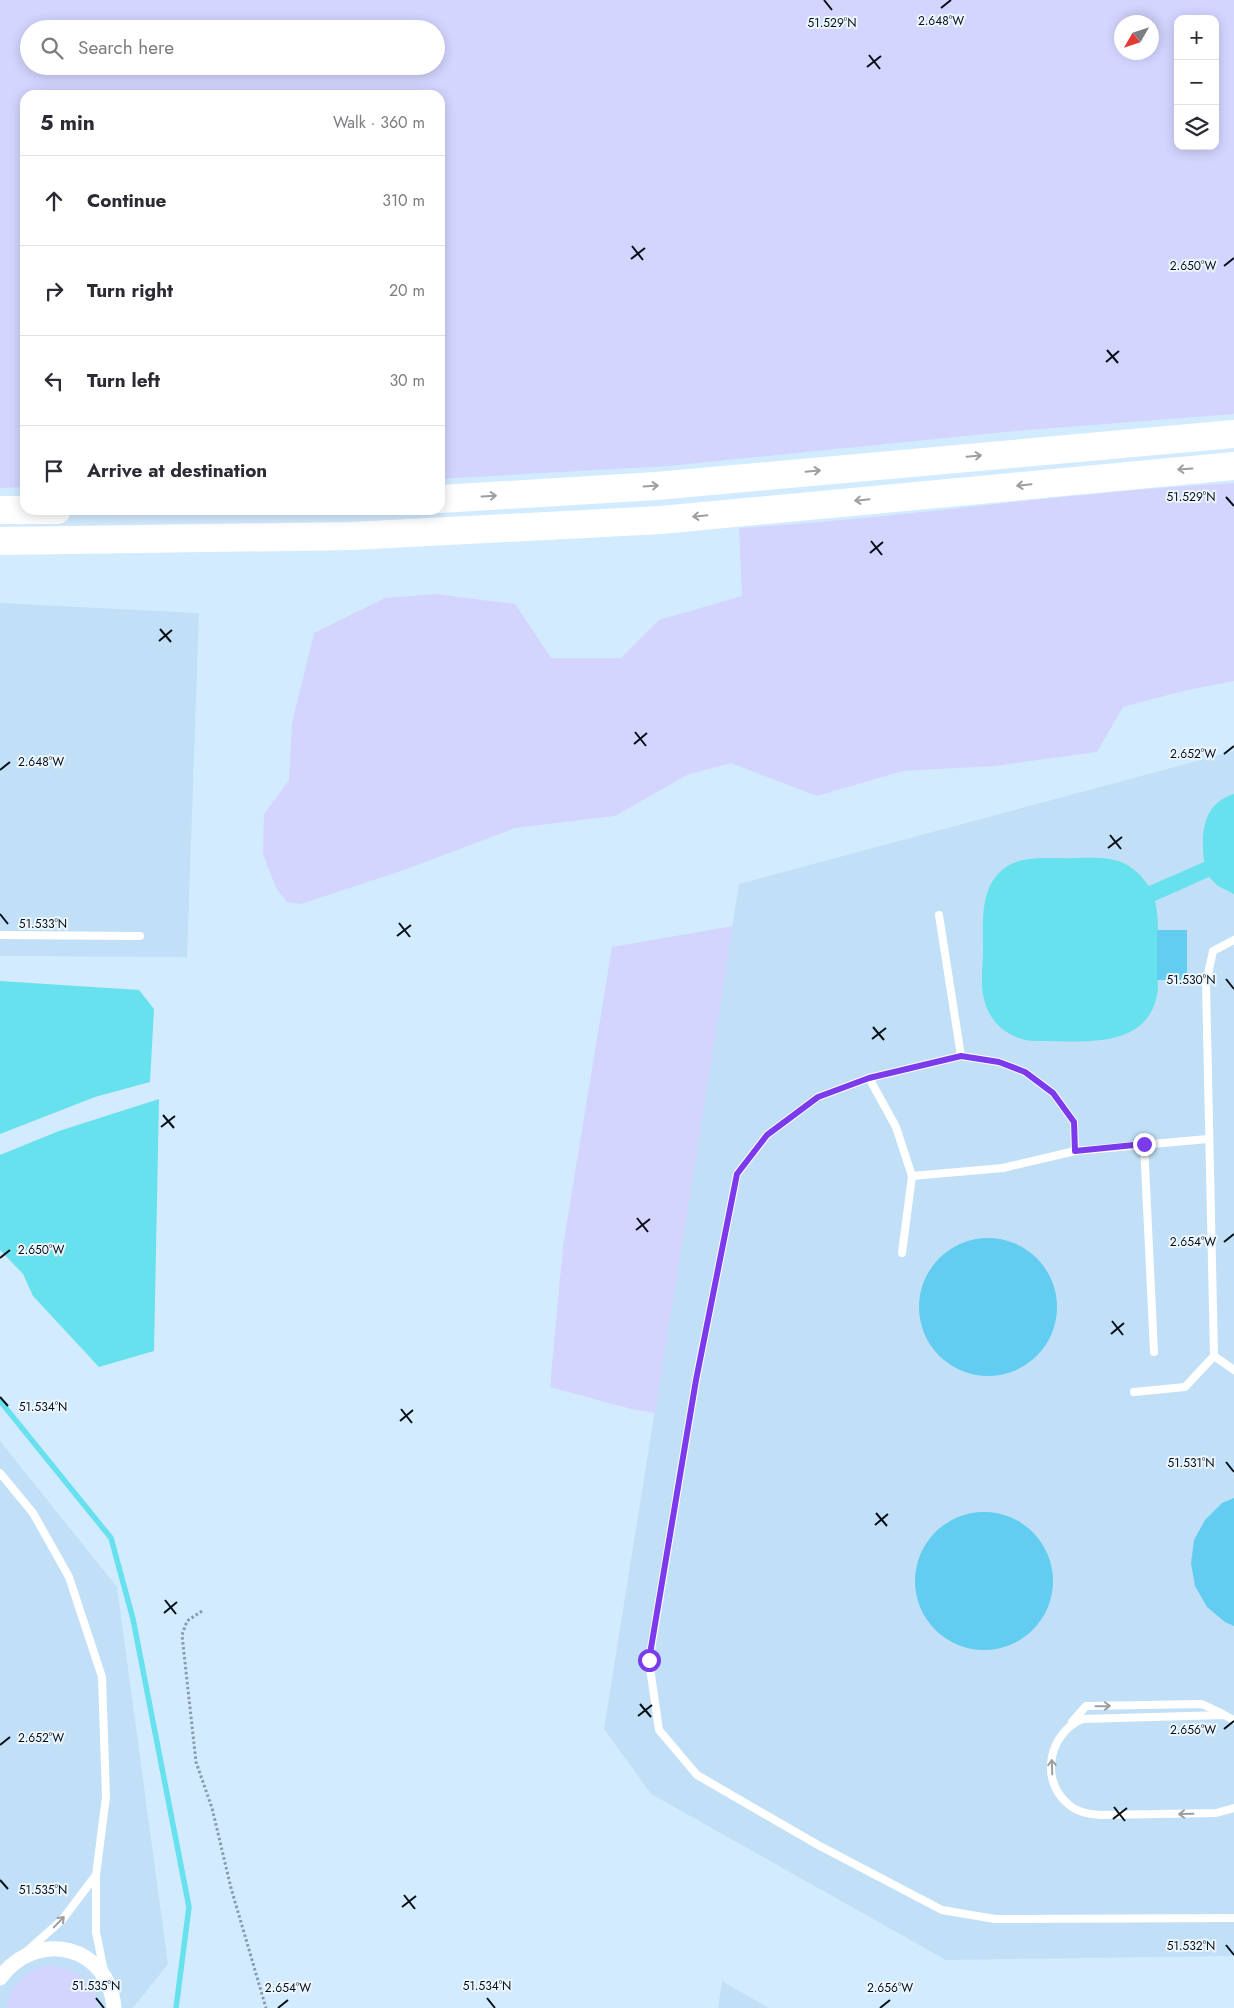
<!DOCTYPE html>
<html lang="en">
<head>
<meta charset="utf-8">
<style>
	:root { --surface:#fff; --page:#f7f7f7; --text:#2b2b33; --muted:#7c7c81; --line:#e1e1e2 }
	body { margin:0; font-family:Jost,sans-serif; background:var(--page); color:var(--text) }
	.controls { position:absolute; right:15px; top:15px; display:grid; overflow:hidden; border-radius:10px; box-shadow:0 2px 12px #0003 }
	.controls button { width:45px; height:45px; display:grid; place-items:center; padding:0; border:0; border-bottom:1px solid var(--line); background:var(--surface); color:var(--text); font:25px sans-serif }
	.compass { position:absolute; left:1114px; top:15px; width:45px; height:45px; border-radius:50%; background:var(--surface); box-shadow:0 2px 12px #0003; rotate:231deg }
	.stop { position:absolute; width:15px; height:15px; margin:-11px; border:4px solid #7c3aed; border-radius:50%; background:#fff }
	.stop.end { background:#7c3aed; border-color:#fff; box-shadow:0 1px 5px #0008 }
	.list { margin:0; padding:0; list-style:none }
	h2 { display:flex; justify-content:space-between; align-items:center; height:65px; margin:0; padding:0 20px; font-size:21px }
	h2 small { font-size:16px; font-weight:400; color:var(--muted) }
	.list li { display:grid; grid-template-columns:32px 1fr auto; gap:15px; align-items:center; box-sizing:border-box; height:90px; padding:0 20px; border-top:1px solid var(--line) }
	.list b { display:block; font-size:19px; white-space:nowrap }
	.list em { font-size:16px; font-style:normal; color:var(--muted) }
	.icon { flex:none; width:28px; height:28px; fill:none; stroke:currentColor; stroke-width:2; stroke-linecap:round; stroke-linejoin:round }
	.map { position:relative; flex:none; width:1234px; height:2008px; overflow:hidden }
	.search { position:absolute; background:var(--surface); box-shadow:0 2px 12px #0003; left:20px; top:20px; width:425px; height:55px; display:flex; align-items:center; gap:12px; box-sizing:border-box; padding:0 18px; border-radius:28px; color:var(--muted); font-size:19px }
	.panel { position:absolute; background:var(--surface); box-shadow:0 2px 12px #0003; left:20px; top:90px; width:425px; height:425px; border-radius:15px }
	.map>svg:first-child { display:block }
</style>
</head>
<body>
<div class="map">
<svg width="1234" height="2008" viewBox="0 0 1234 2008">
	<rect width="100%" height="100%" fill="#d3ebff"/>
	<g fill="#c1e0f8">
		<polygon points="0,603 199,613 187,957 0,956"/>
		<polygon points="1234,751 1234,1956 946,1960 651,1794 604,1729 739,884"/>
		<polygon points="0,1441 117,1587 168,1964 133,2008 0,2008"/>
		<polygon points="722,1981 769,2008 718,2008"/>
	</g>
	<g fill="#d3d5ff" fill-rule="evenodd">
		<path d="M0 0H1234V414L1015 431 668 466 440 479V95H25V487L0 488ZM1178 19H1215V146H1178ZM1122 22H1152V52H1122ZM29 29H436V66H29Z"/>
		<path d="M1234 483V681L1183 691 1123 707 1097 752 995 766 903 771 817 796 731 763 687 775 615 816 515 828 404 870 301 904 287 902 276 888 263 854 264 814 289 780 292 723 314 633 385 598 435 594 515 604 551 658H621L659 620 742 596 739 528C905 518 1069 492 1234 483Z"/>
		<polygon points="733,926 655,1413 631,1409 550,1387 563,1246 612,947"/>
		<path d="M44 1966C73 1965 93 1979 98 2008H7C8 1986 25 1973 44 1966Z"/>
	</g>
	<g fill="#67e1ed">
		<path d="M1234 794V894L1218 886 1209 877 1155 901C1160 922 1157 944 1157 965 1157 974 1159 986 1157 995 1146 1052 1078 1040 1036 1041 1011 1041 989 1023 984 999 980 984 983 966 983 950 983 920 979 883 1009 865 1028 855 1056 859 1076 858 1110 857 1128 857 1149 886L1204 862C1201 833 1202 804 1234 794Z"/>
		<polygon points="0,981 139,990 154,1009 150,1082 95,1097 0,1134"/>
		<polygon points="159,1099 154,1351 99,1367 33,1296 23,1274 0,1250 0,1155 59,1131"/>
	</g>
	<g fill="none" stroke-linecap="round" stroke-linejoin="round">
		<polyline stroke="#67e1ed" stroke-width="5.5" points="0,1401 111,1538 133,1619 189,1907 176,2008"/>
	</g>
	<g fill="#62ccf1">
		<rect x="1157" y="930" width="30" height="50"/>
		<circle cx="988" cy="1307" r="69"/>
		<polygon points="1234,1498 1234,1626 1225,1622 1207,1607 1195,1586 1191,1563 1194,1540 1205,1520 1222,1503"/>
		<circle cx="984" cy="1581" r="69"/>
	</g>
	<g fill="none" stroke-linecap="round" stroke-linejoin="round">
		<polyline stroke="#899baa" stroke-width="3" stroke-dasharray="2.5 2.5" stroke-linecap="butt" points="202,1611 187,1621 182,1635 196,1762 212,1808 231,1888 266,2008"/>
		<g stroke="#fff" stroke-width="8">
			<polyline points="939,915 961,1056"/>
			<polyline points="0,935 140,936"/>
			<polyline points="869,1078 896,1127 912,1176 902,1253"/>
			<polyline points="1144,1144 1154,1352"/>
			<polyline points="1075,1151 1074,1122 1053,1093 1025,1072 999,1062 961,1056 869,1078 818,1097 767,1135 737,1174 696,1380 649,1661 659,1730 697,1775 818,1845 942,1910 995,1919 1234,1918"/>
			<polyline points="912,1176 1003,1168 1075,1151 1208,1139"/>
			<polyline points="1214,1356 1234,1370"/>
			<polyline points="1134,1392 1185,1387 1214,1356 1206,983 1213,951 1234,940"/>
			<polyline points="0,1473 33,1513 69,1577 102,1677 106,1797 96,1875 96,1932 104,1971"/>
			<path d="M1234 1720 1224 1715 1082 1719C1050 1733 1039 1778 1067 1803 1076 1812 1088 1814 1100 1815L1216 1813 1234 1808"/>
			<polyline points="1072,1722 1086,1706 1202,1704 1223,1714"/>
			<polyline points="27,1951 62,1920 96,1875"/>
		</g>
		<path stroke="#fff" stroke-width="15" d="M0 1978C37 1928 109 1945 114 2008"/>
		<g stroke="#fff" stroke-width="28">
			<polyline points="440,499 656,486 1234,434"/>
			<polyline points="0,510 57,510"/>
			<polyline points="0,541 352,536 661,520 1234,466"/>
		</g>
	</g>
	<defs><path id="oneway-shaft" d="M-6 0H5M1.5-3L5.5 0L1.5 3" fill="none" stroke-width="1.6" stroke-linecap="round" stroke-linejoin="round" transform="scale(1.25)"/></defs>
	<g stroke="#9c9fa2">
		<use href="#oneway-shaft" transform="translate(974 456) rotate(-5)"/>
		<use href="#oneway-shaft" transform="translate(1185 469) rotate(176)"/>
		<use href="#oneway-shaft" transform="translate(813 471) rotate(-5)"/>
		<use href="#oneway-shaft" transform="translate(1024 485) rotate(174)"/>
		<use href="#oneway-shaft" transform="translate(651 486) rotate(-4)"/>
		<use href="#oneway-shaft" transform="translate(489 496) rotate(-3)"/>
		<use href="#oneway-shaft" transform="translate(862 500) rotate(174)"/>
		<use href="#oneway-shaft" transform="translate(700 516) rotate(174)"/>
		<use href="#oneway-shaft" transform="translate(1103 1706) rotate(-1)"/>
		<use href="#oneway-shaft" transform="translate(1052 1767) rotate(-92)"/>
		<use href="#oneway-shaft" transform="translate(1186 1814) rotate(179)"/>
		<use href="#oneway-shaft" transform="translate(59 1922) rotate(-46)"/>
	</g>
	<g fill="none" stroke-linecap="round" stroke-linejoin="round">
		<polyline stroke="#7c3aed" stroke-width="6" points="649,1660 696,1380 737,1174 767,1135 818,1097 869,1078 961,1056 999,1062 1025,1072 1053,1093 1074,1122 1075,1151 1144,1144"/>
	</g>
	<path fill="none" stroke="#070f16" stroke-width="2" d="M824 0 832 10M941 8 951 0M869 55 880 69M867 67 881 56M632 246 643 260M631 259 645 248M1224 266 1234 258M1107 350 1118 363M1106 362 1119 351M1226 497 1234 506M871 541 882 555M870 553 883 542M160 629 171 642M159 641 172 630M635 732 646 746M634 744 647 733M1224 754 1234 746M0 770 10 762M1110 835 1121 849M1108 848 1122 837M0 914 8 924M399 923 410 937M397 936 411 925M1226 979 1234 989M873 1027 884 1040M872 1039 886 1028M163 1115 174 1128M161 1127 175 1116M637 1218 648 1232M636 1230 650 1219M1224 1242 1234 1234M0 1258 10 1250M1112 1321 1123 1335M1111 1334 1124 1323M0 1397 8 1406M401 1409 412 1423M400 1421 413 1410M1226 1462 1234 1472M876 1513 887 1526M875 1525 888 1514M165 1600 176 1614M164 1613 177 1602M640 1704 651 1717M638 1716 652 1705M1224 1729 1234 1721M0 1745 10 1737M1114 1807 1125 1821M1113 1819 1127 1808M0 1880 8 1889M404 1895 415 1909M402 1907 416 1896M1226 1945 1234 1955M96 1998 104 2008M487 1998 495 2008M278 2008 288 2000M880 2008 890 2000"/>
	<g font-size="12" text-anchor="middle" fill="#070f16" stroke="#ecf6fe" stroke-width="4" stroke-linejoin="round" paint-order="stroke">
		<text x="941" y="25">2.648°W</text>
		<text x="832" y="27">51.529°N</text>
		<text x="1193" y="270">2.650°W</text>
		<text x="1191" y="501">51.529°N</text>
		<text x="1193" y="758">2.652°W</text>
		<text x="41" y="766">2.648°W</text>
		<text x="43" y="928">51.533°N</text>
		<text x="1191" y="984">51.530°N</text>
		<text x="1193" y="1246">2.654°W</text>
		<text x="41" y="1254">2.650°W</text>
		<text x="43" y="1411">51.534°N</text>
		<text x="1191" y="1467">51.531°N</text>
		<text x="1193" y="1734">2.656°W</text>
		<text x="41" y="1742">2.652°W</text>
		<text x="43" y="1894">51.535°N</text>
		<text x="1191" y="1950">51.532°N</text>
		<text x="96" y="1990">51.535°N</text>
		<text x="487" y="1990">51.534°N</text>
		<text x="288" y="1992">2.654°W</text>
		<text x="890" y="1992">2.656°W</text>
	</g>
</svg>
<div class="controls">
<button>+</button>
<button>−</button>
<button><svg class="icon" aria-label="layers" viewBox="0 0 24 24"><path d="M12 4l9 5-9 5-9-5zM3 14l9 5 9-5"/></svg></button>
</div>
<svg class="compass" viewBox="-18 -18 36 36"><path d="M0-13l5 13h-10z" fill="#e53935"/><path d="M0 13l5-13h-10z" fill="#7c7c81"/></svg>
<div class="stop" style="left:649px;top:1660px"></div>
<div class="stop end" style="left:1144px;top:1144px"></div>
<div class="search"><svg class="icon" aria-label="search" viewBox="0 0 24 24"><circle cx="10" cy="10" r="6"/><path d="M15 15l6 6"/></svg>Search here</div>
<section class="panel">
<h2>5 min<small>Walk · 360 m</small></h2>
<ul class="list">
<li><svg class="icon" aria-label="ahead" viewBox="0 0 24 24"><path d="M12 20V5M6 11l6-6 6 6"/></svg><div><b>Continue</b></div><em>310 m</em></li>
<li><svg class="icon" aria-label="right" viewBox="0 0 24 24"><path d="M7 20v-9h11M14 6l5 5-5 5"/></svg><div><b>Turn right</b></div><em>20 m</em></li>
<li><svg class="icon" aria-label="left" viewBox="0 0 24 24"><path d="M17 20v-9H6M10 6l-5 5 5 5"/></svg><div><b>Turn left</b></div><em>30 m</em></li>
<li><svg class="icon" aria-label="arrive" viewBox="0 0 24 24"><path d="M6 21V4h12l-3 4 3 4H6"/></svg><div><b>Arrive at destination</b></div></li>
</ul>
</section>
</div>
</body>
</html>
